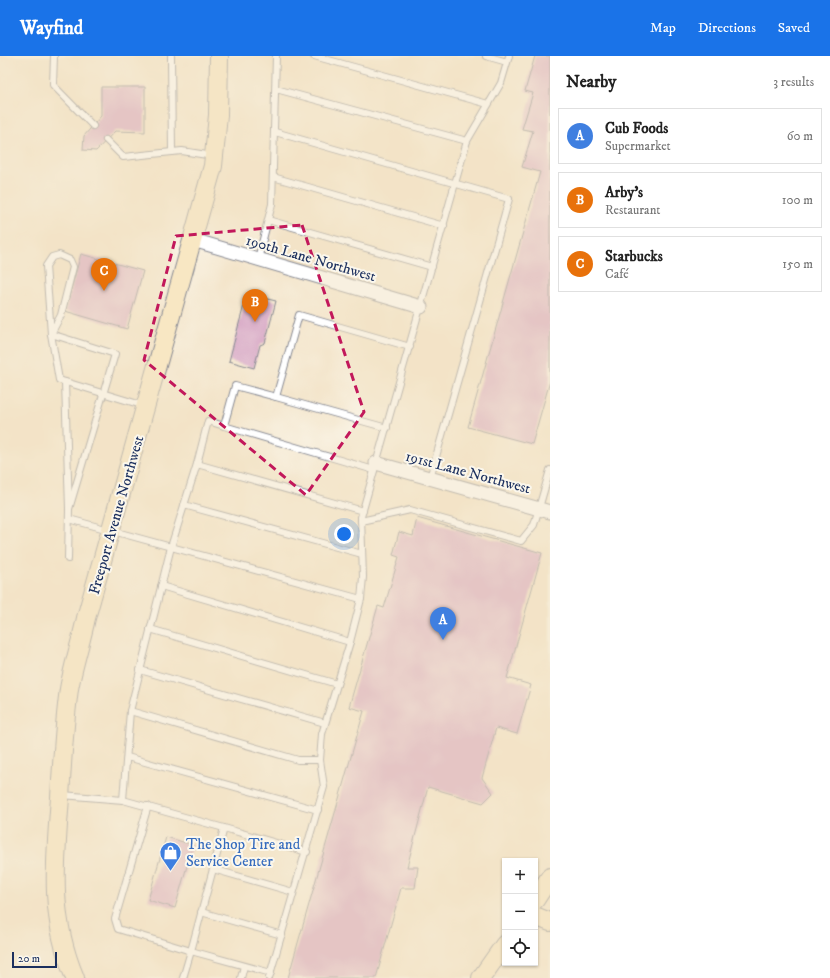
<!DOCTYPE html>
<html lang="en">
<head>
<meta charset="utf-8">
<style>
	:root { --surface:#fff; --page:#f2f2f2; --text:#222; --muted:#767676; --line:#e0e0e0; --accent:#1a73e8 }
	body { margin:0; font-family:"IM FELL DW Pica",serif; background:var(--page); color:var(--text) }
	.controls { position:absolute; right:12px; bottom:12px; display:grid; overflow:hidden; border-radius:0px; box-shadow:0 1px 3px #0004 }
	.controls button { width:36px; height:36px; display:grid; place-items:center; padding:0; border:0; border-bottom:1px solid var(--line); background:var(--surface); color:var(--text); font:20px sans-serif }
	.scale { position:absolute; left:12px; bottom:10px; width:45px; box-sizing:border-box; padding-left:4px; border:2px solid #1b2f5e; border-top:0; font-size:11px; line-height:14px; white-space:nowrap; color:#1b2f5e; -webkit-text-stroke:3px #fbf7ec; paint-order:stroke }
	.you { position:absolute; left:344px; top:478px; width:14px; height:14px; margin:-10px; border:3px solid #fff; border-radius:50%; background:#1a73e8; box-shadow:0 0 0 6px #1a73e833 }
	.badge { display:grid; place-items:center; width:26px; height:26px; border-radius:50%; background:var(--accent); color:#fff; font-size:13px; font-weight:700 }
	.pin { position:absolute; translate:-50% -33px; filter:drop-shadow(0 1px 2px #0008) }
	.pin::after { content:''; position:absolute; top:21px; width:14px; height:12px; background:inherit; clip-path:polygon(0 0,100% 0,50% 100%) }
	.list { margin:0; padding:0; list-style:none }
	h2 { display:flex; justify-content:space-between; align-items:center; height:52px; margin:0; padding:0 16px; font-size:17px }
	h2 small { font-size:13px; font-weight:400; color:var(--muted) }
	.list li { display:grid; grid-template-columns:26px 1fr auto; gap:12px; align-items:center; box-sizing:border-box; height:56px; margin:0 8px 8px; padding:0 8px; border:1px solid var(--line); border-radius:0px }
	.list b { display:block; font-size:15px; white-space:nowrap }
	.list p { margin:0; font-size:13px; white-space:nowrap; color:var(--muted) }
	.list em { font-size:13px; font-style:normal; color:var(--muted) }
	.icon { flex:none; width:22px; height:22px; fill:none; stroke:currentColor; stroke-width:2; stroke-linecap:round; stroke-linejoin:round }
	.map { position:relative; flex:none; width:550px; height:922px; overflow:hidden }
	header { display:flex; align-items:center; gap:24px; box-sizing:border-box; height:56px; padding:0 20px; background:var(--accent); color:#fff }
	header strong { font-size:19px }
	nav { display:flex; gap:22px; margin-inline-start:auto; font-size:14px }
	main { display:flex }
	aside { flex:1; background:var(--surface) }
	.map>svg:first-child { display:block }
</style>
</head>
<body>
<header>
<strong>Wayfind</strong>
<nav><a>Map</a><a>Directions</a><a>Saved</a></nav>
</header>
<main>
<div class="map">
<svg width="550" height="922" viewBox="0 0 550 922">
	<rect width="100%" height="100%" fill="#fbf7ec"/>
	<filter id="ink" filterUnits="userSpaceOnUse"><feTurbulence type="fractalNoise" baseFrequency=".025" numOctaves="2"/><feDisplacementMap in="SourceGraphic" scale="8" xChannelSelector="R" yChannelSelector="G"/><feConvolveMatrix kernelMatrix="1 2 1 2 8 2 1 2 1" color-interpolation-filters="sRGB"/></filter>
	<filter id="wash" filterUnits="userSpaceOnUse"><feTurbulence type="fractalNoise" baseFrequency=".012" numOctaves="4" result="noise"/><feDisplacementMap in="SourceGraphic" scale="16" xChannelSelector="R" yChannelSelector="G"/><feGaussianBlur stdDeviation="0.9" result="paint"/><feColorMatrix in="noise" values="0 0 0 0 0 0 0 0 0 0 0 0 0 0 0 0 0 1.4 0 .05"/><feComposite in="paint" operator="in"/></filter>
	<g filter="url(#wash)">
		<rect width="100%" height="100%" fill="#f3e3c7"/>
		<g id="blocks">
			<g fill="#d4a0c2">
				<polygon points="535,0 550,0 550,325 532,388 468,371 540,116 522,111 533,75 522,73 533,37 525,35"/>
				<polygon points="101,31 145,31 145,76 115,75 96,95 83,94 84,80 101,60"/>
				<polygon points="81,198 143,215 127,273 65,255"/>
				<polygon points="247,238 276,245 265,287 260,289 254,312 229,305"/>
				<polygon points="417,462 542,497 507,622 531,629 517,678 496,672 482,722 493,737 483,747 428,731 407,811 418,811 415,832 401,832 376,922 288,922 364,655 349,651 378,550 384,552 399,501 393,499 399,476 413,480"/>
				<polygon points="166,781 193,789 175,852 148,844"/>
			</g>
		</g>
	</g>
	<g filter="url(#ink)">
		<use href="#blocks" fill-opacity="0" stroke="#878992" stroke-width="1"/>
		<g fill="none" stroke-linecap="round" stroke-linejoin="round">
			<defs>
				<g id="lane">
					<polyline points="54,0 53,29 93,70"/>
					<polyline points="171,0 172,96"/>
					<polyline points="314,0 488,48"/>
					<polyline points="486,0 507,6"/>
					<polyline points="276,33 467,85"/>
					<polyline points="275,76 509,143 430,422"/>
					<polyline points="106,84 123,101 182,95 213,100"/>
					<polyline points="273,121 444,170"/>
					<polyline points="268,164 432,211"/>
					<polyline points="258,203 272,148 276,0"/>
					<polyline points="51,278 61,259 73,211 70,204 59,199 52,201 46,210 51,278 59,324 145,350"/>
					<polyline points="51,278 115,298 69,453"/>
					<polyline points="65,326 69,453 68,503"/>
					<polyline points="276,341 387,372"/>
					<polyline points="224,370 374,414"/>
					<polyline points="197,408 208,365 224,370 235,330 276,341 299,259 410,291"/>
					<polyline points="184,449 362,498"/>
					<polyline points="69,463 361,543"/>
					<polyline points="361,465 410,454 521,485 534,469 550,414"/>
					<polyline points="161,530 350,586"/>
					<polyline points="150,573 337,628"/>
					<polyline points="140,614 325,667"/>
					<polyline points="130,655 298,704 320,704"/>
					<polyline points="127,701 318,754"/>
					<polyline points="62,739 123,744 224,772 191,895 271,917"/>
					<polyline points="123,744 130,655 171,491 197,408 363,455"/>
					<polyline points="148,750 115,863 118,873 191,895 183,922"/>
					<polyline points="224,772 307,796"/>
					<polyline points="213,813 293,836"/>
					<polyline points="201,856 282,879"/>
					<polyline points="241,922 244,910"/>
					<polyline points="269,922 324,731 320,704 322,678 350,586 361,543 363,521 361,461 467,85 501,27 509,0"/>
				</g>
				<g id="street">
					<polyline points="193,184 421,251"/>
					<polyline points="376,407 550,456"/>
				</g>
				<g id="secondary">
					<polyline points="535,844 550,821"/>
					<polyline points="535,860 550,866"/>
					<path d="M75 922C49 861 55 807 60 742 62 706 64 669 69 633 73 610 81 586 86 562L213 110 218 59 219 0"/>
					<polyline points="481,922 505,888"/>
				</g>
			</defs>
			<use href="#lane" stroke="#878992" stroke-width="8"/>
			<use href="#street" stroke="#878992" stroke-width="15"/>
			<use href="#secondary" stroke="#878992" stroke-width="20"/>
			<use href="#lane" stroke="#fff" stroke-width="6"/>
			<use href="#street" stroke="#fff" stroke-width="13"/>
			<use href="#secondary" stroke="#f8e7c3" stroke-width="18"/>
		</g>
	</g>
	<path d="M0 0H550V922H0ZM302 169 364 356 306 439 144 304 176 180Z" fill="#f3e3c7" fill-opacity=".55" fill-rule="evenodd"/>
	<path fill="none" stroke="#c2185b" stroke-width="3" stroke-dasharray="8 5" stroke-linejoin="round" d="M302 169 364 356 306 439 144 304 176 180Z"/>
	<defs>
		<symbol id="shop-pin" viewBox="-11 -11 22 30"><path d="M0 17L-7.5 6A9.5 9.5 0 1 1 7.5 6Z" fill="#3f7fe0" stroke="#fbf7ec"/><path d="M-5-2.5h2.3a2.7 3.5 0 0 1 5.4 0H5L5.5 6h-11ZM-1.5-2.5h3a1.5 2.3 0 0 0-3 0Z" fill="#fff"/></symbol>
	</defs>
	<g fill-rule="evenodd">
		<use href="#shop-pin" x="158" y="784" width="25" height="34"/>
	</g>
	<g text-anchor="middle" stroke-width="4" stroke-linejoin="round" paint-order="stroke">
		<g font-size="15" fill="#1b2f5e" stroke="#fbf7ec">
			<text transform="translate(311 202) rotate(16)" y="5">190th Lane Northwest</text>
			<text transform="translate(468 416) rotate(15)" y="5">191st Lane Northwest</text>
			<text transform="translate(116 459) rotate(-74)" y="5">Freeport Avenue Northwest</text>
		</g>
		<g font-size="15" fill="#366cbe" stroke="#fbf7ec" text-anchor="start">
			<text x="186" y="793">The Shop Tire and<tspan x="186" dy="17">Service Center</tspan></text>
		</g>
	</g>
</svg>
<div class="controls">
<button>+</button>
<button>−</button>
<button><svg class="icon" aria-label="locate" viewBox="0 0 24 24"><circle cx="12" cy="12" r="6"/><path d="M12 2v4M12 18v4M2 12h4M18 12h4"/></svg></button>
</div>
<div class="scale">20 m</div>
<div class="you"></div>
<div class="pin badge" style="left:443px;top:584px;background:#3f7fe0">A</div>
<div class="pin badge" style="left:255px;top:266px;background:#e8710a">B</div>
<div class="pin badge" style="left:104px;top:235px;background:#e8710a">C</div>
</div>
<aside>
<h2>Nearby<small>3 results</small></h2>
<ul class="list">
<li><span class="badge" style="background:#3f7fe0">A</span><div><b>Cub Foods</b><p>Supermarket</p></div><em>60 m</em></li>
<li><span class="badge" style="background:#e8710a">B</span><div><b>Arby's</b><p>Restaurant</p></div><em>100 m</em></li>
<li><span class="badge" style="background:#e8710a">C</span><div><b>Starbucks</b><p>Café</p></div><em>150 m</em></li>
</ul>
</aside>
</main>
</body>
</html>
